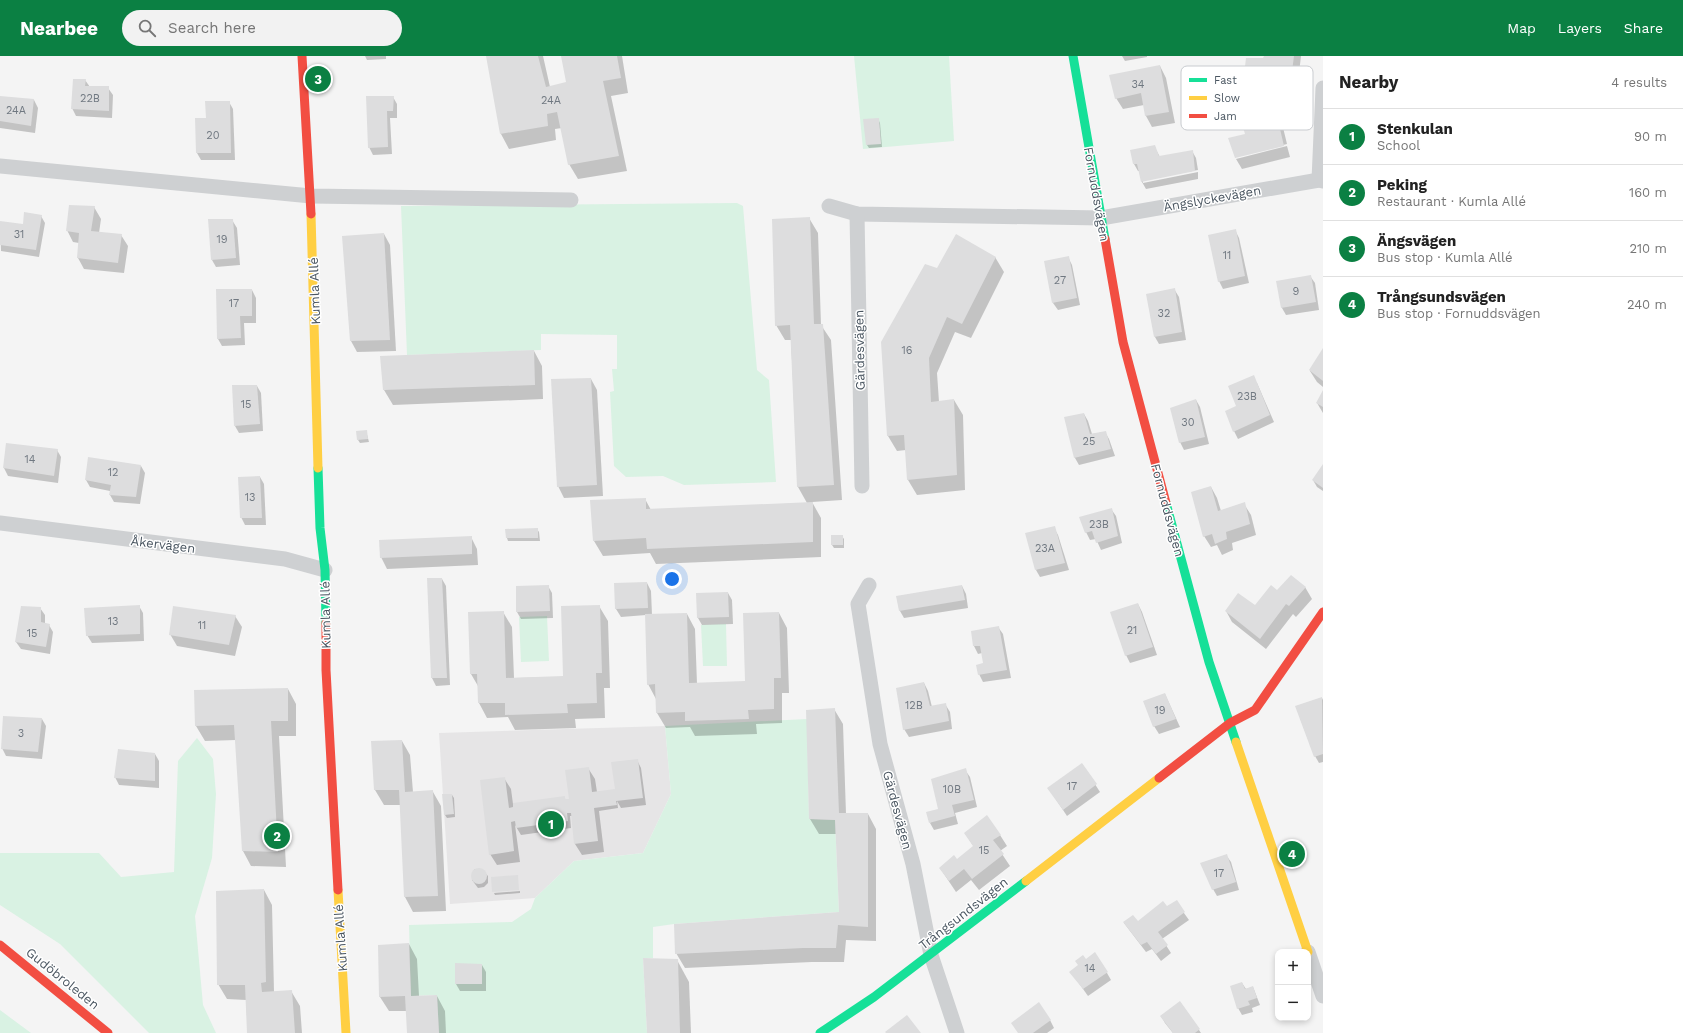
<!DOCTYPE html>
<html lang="en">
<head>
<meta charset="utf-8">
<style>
	:root { --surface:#fff; --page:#f2f2f2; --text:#222; --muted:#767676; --line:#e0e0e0; --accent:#0b8043 }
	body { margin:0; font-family:"Work Sans",sans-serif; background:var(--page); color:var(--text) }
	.controls { position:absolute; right:12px; bottom:12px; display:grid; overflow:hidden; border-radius:8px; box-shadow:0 2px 6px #0003 }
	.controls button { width:36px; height:36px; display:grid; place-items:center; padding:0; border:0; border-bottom:1px solid var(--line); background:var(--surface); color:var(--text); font:20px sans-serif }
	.you { position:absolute; left:672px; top:523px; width:14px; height:14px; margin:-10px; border:3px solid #fff; border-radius:50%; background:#1a73e8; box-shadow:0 0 0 6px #1a73e833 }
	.badge { display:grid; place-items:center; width:26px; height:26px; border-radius:50%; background:var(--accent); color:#fff; font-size:13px; font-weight:700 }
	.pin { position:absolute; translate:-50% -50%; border:2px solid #fff; box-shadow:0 1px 4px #0006 }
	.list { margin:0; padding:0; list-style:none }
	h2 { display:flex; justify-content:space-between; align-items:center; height:52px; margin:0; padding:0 16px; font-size:17px }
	h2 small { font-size:13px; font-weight:400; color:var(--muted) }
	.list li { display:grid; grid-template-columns:26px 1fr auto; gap:12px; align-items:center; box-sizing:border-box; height:56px; padding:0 16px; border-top:1px solid var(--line) }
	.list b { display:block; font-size:15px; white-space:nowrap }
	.list p { margin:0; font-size:13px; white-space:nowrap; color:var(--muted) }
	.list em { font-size:13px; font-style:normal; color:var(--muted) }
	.icon { flex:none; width:22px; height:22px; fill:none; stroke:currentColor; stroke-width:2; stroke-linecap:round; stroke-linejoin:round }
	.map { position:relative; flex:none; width:1323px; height:977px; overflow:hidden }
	header { display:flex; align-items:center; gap:24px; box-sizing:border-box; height:56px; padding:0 20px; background:var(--accent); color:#fff }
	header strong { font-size:19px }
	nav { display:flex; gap:22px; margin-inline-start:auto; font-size:14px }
	.search { width:280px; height:36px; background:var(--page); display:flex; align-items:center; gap:10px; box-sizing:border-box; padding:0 14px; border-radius:22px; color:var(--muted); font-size:15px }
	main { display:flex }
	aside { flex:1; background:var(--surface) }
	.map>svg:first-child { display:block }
</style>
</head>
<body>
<header>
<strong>Nearbee</strong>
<div class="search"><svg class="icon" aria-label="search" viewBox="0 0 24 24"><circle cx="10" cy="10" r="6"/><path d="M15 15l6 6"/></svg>Search here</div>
<nav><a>Map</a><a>Layers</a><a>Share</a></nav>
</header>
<main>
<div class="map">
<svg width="1323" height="977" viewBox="0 0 1323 977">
	<rect width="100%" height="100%" fill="#f4f4f4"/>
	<polygon fill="#e6e5e6" points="665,670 671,738 643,797 574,805 535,842 450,848 439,677"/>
	<g fill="#d9f2e3">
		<polygon points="854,0 949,0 954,85 863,93"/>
		<polygon points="737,147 743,150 757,314 769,324 776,426 684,429 663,420 626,421 614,410 610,336 614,335 612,313 617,313 617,279 541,278 541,294 407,299 401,150"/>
		<polygon points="547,560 549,605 521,606 519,561"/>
		<polygon points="726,568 727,610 703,610 701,569"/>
		<polygon points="807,663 809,763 835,764 839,856 674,868 653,871 653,902 643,902 647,977 439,977 437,939 411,940 409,869 512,866 531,853 535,842 574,805 643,797 671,738 665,670"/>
		<polygon points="197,682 213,703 216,738 212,802 195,860 203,949 216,977 149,977 60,888 0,849 0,797 99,797 121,821 174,816 178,705"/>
		<polygon points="0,954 31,977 0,977"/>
	</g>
	<g fill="#0003">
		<polygon points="365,0 386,0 386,3 367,4"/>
		<polygon points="487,0 543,0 550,31 567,27 562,0 622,0 628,37 611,40 627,115 578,123 569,108 562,72 555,73 556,84 509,93 501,78"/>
		<polygon points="1122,0 1147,0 1147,1 1125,5"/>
		<polygon points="1265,0 1301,0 1297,34 1252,30 1245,19 1264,3"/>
		<polygon points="1160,10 1166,22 1175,67 1152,71 1146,60 1144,49 1123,53 1116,42"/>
		<polygon points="85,24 90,31 108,32 113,39 112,62 76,60 72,52"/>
		<polygon points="0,41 34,44 38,52 35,77 0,72"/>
		<polygon points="393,41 397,48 397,62 390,62 392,98 373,99 369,91"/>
		<polygon points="1272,44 1279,55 1287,88 1236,101 1236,102 1229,83 1247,79"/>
		<polygon points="229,46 233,53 235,104 201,104 197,97 207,63"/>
		<polygon points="878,63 880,67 882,91 869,92 867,89"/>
		<polygon points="1154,90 1160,101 1192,95 1196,102 1198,114 1143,124 1143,127 1198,116 1198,123 1146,133 1142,126 1140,115 1138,115 1134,108 1131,95"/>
		<polygon points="1287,90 1290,101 1242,113 1236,103"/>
		<polygon points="94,151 101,163 99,177 121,179 128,190 124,217 84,213 78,202 79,187 73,186 67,174"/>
		<polygon points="41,160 45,167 39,201 1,195 0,166 23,169"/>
		<polygon points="809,162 818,177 821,269 831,284 842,444 812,446 821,462 821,501 656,508 650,497 603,500 594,485 645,443 651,454 807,447 798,431 791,284 785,284 776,269"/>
		<polygon points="232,164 237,172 240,209 216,211 212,204"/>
		<polygon points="1235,174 1239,182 1249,227 1223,233 1219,225"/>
		<polygon points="384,178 390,189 396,295 357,296 351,285"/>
		<polygon points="995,201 1004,216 971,282 955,276 937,317 939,346 954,344 963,359 965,434 917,439 908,424 906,394 897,395 888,380 882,286 938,213"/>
		<polygon points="1068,201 1072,209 1080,249 1058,254 1053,247"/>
		<polygon points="1310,220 1315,227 1319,254 1286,259 1282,252 1278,226"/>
		<polygon points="1174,233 1179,241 1186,284 1159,288 1155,281 1147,239"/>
		<polygon points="252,234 256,242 256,267 244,267 245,289 222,290 218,283"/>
		<polygon points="1323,294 1323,331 1317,326 1310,315"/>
		<polygon points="534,295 542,310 543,343 393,349 384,334"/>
		<polygon points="591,323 597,334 603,440 564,442 558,430"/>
		<polygon points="1257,327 1274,366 1238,383 1234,375 1237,350"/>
		<polygon points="257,330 261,337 263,375 239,377 235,370"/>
		<polygon points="1323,336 1323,357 1317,347"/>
		<polygon points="1196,344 1200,351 1209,388 1184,394 1180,386"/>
		<polygon points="1084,358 1088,365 1092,378 1105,376 1109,383 1115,400 1079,409 1075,402 1065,362"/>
		<polygon points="366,375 369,386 360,387 358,384"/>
		<polygon points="7,388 57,394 61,401 58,427 8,420 4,412"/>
		<polygon points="141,410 145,417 140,448 114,446 110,439 110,435 90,431 86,424"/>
		<polygon points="1323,410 1323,435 1317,431 1313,424"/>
		<polygon points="260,421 264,428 266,469 245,469 241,461"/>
		<polygon points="1211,431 1217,442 1221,455 1244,448 1251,459 1256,479 1232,487 1233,494 1222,499 1217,489 1211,491 1204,480"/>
		<polygon points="1111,453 1116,460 1122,487 1101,494 1096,483 1090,484 1086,476"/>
		<polygon points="1054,472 1058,479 1069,514 1040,521 1036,514"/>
		<polygon points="537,473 539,476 540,485 508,485 507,482"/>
		<polygon points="842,480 844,483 844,492 834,492 832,489"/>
		<polygon points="471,481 477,493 478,509 387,513 381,501"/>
		<polygon points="428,523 442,523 446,530 450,629 436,630 432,622"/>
		<polygon points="647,527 651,535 652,559 687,558 695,573 697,628 746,626 779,557 787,572 789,637 782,637 782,667 756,668 757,678 695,680 690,671 666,672 657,657 656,643 648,628 646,559 621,561 616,553 615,528"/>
		<polygon points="548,530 552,537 553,562 521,563 517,556"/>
		<polygon points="962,530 966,538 968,552 904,562 900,555 898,541"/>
		<polygon points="1305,531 1312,543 1296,561 1293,558 1266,593 1232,566 1226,555 1255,551 1277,535"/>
		<polygon points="728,537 732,544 733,568 702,569 698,562 697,538"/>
		<polygon points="1138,548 1142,556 1157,599 1130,607 1126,599"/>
		<polygon points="139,550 143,557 144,585 92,587 87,579"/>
		<polygon points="599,550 608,565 610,632 604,632 605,662 575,663 576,672 515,674 508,661 487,662 479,647 478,630 471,618 503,556 512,571 514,622 564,621"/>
		<polygon points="40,552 45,559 45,568 49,569 53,576 50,598 21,593 16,586"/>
		<polygon points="235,560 242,571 235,600 177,590 170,578"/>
		<polygon points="998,571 1003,578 1011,622 983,626 979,618 984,608 982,597 978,598 974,590 972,576"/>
		<polygon points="924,627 928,635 932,651 945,648 950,656 952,673 909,681 904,673"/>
		<polygon points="288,633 296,648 296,680 279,680 286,811 251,810 243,795 236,684 205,685 196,670 195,635"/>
		<polygon points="1165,638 1180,671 1159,678 1154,670"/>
		<polygon points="1322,642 1323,644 1323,706 1319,707 1315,700"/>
		<polygon points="834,653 843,668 846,758 868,758 876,773 876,885 846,884 844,906 812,906 685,912 676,897 840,857 837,778 819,778 810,763 807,655"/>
		<polygon points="42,663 46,670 42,703 6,700 2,692"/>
		<polygon points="402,685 410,699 413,736 433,736 441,750 446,855 413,856 405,841 401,749 384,749 375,734"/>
		<polygon points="155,698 159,705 159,732 119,729 115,721"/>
		<polygon points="637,704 641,712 646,749 621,752 617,745 618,752 599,755 604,796 582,799 575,788 572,760 570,760 571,772 521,779 515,769 520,806 497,809 490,798 504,722 511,733 513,748 564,741 566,744 570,744 588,712 595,723 597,736 616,734"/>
		<polygon points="1082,708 1100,736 1067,760 1053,739"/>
		<polygon points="965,714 970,721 977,751 955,757 958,768 934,774 930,767"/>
		<polygon points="452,739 454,742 455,761 447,762 445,759"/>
		<polygon points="965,777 1000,779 1007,790 1000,795 1010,810 979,834 971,824 956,836 940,812 957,804 974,791"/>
		<polygon points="1226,799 1231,806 1239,834 1217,840 1213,833"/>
		<polygon points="475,813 481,813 488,820 488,827 484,831 478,832 472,824 472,817"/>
		<polygon points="264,834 272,849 274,936 291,935 300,950 302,977 248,977 246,944 227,943 218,928"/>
		<polygon points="520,835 520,837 495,839 494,837"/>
		<polygon points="1176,846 1189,864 1162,883 1171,897 1161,905 1152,893 1146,896 1124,867 1138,866"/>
		<polygon points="409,888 417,903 419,940 437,940 445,955 446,977 408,977 407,955 389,955 380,941"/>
		<polygon points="677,904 689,926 691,977 648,977"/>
		<polygon points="482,909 486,916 486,935 460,935 456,928"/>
		<polygon points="1071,916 1107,917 1111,924 1088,940"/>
		<polygon points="1242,927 1246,933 1253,931 1260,949 1252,952 1253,956 1242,959 1238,952"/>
		<polygon points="1179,947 1199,974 1201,977 1173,977 1165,967 1161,960"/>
		<polygon points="1050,964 1054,972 1047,977 1018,977"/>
	</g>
	<g fill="#ddddde">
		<polygon points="486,0 538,0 546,31 566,26 561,0 617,0 621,22 603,25 619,100 568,109 557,56 547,58 548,70 500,78"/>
		<polygon points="1264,0 1294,0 1291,23 1244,19 1246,2 1263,2"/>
		<polygon points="1160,9 1169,56 1145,60 1141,37 1115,43 1109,19"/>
		<polygon points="73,23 86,23 85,30 109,30 109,55 71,53"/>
		<polygon points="0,40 34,43 31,70 0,65"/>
		<polygon points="366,40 394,40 393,55 387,55 388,91 368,92"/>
		<polygon points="1273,43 1284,90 1235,102 1228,82 1245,78 1238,54"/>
		<polygon points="205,45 230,45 231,97 196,97 195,62 206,62"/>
		<polygon points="879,62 881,88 866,89 863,63"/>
		<polygon points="1155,89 1159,100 1193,94 1195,115 1141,126 1137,108 1133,108 1130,94"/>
		<polygon points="69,149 95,150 91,175 122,178 118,207 77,202 79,177 66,175"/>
		<polygon points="24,156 42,159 36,194 0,189 0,165 23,168"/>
		<polygon points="810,161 814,268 823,268 834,429 797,431 790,269 775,270 772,163"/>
		<polygon points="208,163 233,163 236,202 211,204"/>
		<polygon points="1236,173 1245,220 1218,226 1208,179"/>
		<polygon points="384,177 390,284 350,285 342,180"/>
		<polygon points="956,178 996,201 962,268 947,261 929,302 931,346 954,343 957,419 907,424 904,379 887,380 881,286 925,208 937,212"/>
		<polygon points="1069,200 1077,242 1052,247 1044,205"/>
		<polygon points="1311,219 1316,246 1281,252 1276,225"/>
		<polygon points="1175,232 1182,276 1154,281 1146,238"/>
		<polygon points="216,233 252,233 252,260 240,260 241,282 217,283"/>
		<polygon points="1323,292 1323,325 1309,314"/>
		<polygon points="534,294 535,329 383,334 380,300"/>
		<polygon points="1254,319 1270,359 1233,376 1225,355 1236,350 1228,330"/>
		<polygon points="591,322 597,429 557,431 551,323"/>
		<polygon points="232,329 257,329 260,368 234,370"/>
		<polygon points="1323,334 1323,351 1316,347"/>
		<polygon points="1196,343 1205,381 1179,387 1170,352"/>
		<polygon points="1084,357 1090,378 1106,375 1111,393 1074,402 1064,361"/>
		<polygon points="367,374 368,383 357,384 356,375"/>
		<polygon points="6,387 58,393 54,420 3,412"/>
		<polygon points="88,401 141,409 136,441 109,439 111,429 85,424"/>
		<polygon points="1323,408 1323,432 1312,424"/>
		<polygon points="260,420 262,462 240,462 238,421"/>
		<polygon points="1211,430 1218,455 1245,446 1250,468 1226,476 1227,483 1215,488 1212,478 1203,481 1191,436"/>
		<polygon points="646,442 646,453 813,446 813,486 647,493 646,482 593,485 590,444"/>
		<polygon points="1112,452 1118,480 1096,487 1092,475 1085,477 1079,461"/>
		<polygon points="1055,470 1065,507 1035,514 1025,477"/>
		<polygon points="538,472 538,482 506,482 505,473"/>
		<rect x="831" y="479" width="12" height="10"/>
		<polygon points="472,480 472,498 380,502 379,484"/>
		<polygon points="1291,519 1306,531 1289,550 1286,548 1260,583 1225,555 1238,537 1255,549 1271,529 1277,534"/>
		<polygon points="427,522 442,522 447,622 431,622"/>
		<polygon points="647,526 648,552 615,553 614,527"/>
		<polygon points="549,529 550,555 516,556 516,530"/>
		<polygon points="962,529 965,544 899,555 896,540"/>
		<polygon points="728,536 729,561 697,562 696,537"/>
		<polygon points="1138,547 1153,591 1125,600 1110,556"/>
		<polygon points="140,549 140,578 86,580 84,552"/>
		<polygon points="600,549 602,617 596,617 597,647 567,648 568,657 505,659 505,647 478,647 477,618 470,618 468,556 504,555 506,622 563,620 561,550"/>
		<polygon points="21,550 41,551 41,566 50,568 46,591 15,586"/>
		<polygon points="173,550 236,559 229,589 169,579"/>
		<polygon points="779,556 781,622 774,622 774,653 748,654 749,663 685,665 685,656 656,657 655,628 647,629 645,558 687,557 689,627 745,625 743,557"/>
		<polygon points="999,570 1007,614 978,619 976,609 983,607 980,590 973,590 971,575"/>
		<polygon points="924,626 930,650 946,647 949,665 903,674 896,632"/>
		<polygon points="288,632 288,665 271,665 278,796 242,795 234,669 195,670 194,634"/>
		<polygon points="1165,637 1176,663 1153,671 1143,645"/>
		<polygon points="1322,641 1323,698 1314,701 1295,650"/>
		<polygon points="835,652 839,757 868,757 868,871 838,869 836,892 803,892 675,898 674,868 839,856 835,764 809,763 806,654"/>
		<polygon points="3,660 42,662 38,696 1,693"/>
		<polygon points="402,684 405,736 433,734 438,840 404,841 399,734 374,734 371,685"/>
		<polygon points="118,693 155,697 155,725 114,722"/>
		<polygon points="638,703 643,742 616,745 617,749 594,752 598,785 574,788 571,757 567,757 568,765 516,772 515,765 511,766 514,795 489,799 480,724 505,721 509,752 513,751 513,747 565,740 565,743 569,743 565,714 589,711 592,736 615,733 611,706"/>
		<polygon points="1082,707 1097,728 1063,754 1047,732"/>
		<polygon points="966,712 974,744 952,749 955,760 929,767 926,756 938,753 931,723"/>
		<polygon points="442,738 452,738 454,758 444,759"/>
		<polygon points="987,759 1001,779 993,784 1004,798 972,823 964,813 949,825 939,812 954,799 957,803 973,790 964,777"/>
		<polygon points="1227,798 1236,826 1212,834 1200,807"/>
		<circle cx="479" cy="820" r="8"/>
		<polygon points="518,819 519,834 492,836 491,821"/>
		<polygon points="264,833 266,926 261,927 262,936 292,934 295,977 247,977 245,929 217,929 216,835"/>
		<polygon points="1177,844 1185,856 1158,876 1168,889 1156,898 1147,886 1141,889 1123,866 1133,859 1138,865 1163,845 1167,850"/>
		<polygon points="409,887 411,940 437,939 439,977 407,977 405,940 379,941 378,889"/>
		<polygon points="1095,896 1108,916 1083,933 1069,916 1078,909 1075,905 1083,899 1086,903"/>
		<polygon points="643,902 678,903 680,977 647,977"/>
		<polygon points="455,907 482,908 482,928 455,928"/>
		<polygon points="1242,926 1245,933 1253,930 1257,942 1248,945 1250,949 1237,953 1230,930"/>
		<polygon points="1180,945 1200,973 1195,977 1173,977 1160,960"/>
		<polygon points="1039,946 1051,964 1033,977 1018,977 1011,967"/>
		<polygon points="907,959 921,977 886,977 885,976"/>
	</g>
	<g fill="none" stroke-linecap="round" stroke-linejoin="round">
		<g stroke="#ced0d2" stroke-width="15">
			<polyline points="0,110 311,140 571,144"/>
			<polyline points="1319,124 1323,32"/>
			<polyline points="829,150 857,158 1101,162 1319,124 1323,125"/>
			<polyline points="857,158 862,430"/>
			<polyline points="0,467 285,503 325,514"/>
			<polyline points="869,529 858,548 880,688 913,808 931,899 957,977"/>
			<polyline points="1308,896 1323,940"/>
		</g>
		<g stroke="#16e098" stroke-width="9">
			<polyline points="1073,0 1105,183"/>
			<polyline points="318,412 320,472 325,514 326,567"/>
			<polyline points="1166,447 1209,606 1236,686"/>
			<polyline points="820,977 874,941 1026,825"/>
		</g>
		<g stroke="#ffcf43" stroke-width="9">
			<polyline points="311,158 318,412"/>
			<polyline points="1236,686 1308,896"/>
			<polyline points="1026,825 1159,722"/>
			<polyline points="338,834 346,977"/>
		</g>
		<g stroke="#f24e42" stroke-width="9">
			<polyline points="302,0 311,158"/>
			<polyline points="1105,183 1123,286 1166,447"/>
			<polyline points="326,567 326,614 338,834"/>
			<polyline points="1159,722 1230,667 1255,654 1323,556"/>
			<polyline points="0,889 108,977"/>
		</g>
	</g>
	<g text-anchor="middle" stroke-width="3" stroke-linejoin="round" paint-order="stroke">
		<g font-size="11" fill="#707881">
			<text x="1138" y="32">34</text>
			<text x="90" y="46">22B</text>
			<text x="551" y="48">24A</text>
			<text x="16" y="58">24A</text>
			<text x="213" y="83">20</text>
			<text x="19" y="182">31</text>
			<text x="222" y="187">19</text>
			<text x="1227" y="203">11</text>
			<text x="1060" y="228">27</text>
			<text x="1296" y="239">9</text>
			<text x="234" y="251">17</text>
			<text x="1164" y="261">32</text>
			<text x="907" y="298">16</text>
			<text x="1247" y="344">23B</text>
			<text x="246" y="352">15</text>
			<text x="1188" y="370">30</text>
			<text x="1089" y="389">25</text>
			<text x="30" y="407">14</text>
			<text x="113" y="420">12</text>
			<text x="250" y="445">13</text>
			<text x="1099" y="472">23B</text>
			<text x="1045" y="496">23A</text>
			<text x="113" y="569">13</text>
			<text x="202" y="573">11</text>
			<text x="1132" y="578">21</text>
			<text x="32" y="581">15</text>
			<text x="914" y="653">12B</text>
			<text x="1160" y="658">19</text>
			<text x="21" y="681">3</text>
			<text x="1072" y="734">17</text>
			<text x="952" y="737">10B</text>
			<text x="984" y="798">15</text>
			<text x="1219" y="821">17</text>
			<text x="1090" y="916">14</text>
		</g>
		<g font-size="13" fill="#4a5661" stroke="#fff">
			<text transform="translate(1097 138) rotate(80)" y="5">Fornuddsvägen</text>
			<text transform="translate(1212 142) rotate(-10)" y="5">Ängslyckevägen</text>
			<text transform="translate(314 235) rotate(-92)" y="5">Kumla Allé</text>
			<text transform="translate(859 294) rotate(-91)" y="5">Gärdesvägen</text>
			<text transform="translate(1168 454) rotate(75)" y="5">Fornuddsvägen</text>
			<text transform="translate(163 488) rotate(7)" y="5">Åkervägen</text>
			<text transform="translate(325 559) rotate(-91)" y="5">Kumla Allé</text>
			<text transform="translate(898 754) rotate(75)" y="5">Gärdesvägen</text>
			<text transform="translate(963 857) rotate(-38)" y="5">Trångsundsvägen</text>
			<text transform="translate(340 882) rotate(-94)" y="5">Kumla Allé</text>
			<text transform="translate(63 922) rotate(39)" y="5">Gudöbroleden</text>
		</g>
	</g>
	<rect x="1181" y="10" width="132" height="64" rx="6" fill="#fff" stroke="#c9ccd0" stroke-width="1"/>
	<rect x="1189" y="22" width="18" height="4" fill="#16e098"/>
	<rect x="1189" y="40" width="18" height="4" fill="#ffcf43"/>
	<rect x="1189" y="58" width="18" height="4" fill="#f24e42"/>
	<g font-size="11" fill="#4a5661">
		<text x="1214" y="28">Fast</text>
		<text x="1214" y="46">Slow</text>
		<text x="1214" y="64">Jam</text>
	</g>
</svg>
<div class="controls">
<button>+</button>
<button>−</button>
</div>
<div class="you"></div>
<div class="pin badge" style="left:551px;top:768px">1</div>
<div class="pin badge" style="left:277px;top:780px">2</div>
<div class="pin badge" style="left:318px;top:23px">3</div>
<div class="pin badge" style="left:1292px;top:798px">4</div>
</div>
<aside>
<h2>Nearby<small>4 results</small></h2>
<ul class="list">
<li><span class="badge">1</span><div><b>Stenkulan</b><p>School</p></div><em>90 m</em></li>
<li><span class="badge">2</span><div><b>Peking</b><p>Restaurant · Kumla Allé</p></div><em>160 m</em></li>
<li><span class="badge">3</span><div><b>Ängsvägen</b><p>Bus stop · Kumla Allé</p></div><em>210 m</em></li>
<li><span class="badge">4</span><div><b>Trångsundsvägen</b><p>Bus stop · Fornuddsvägen</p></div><em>240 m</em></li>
</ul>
</aside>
</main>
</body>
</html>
